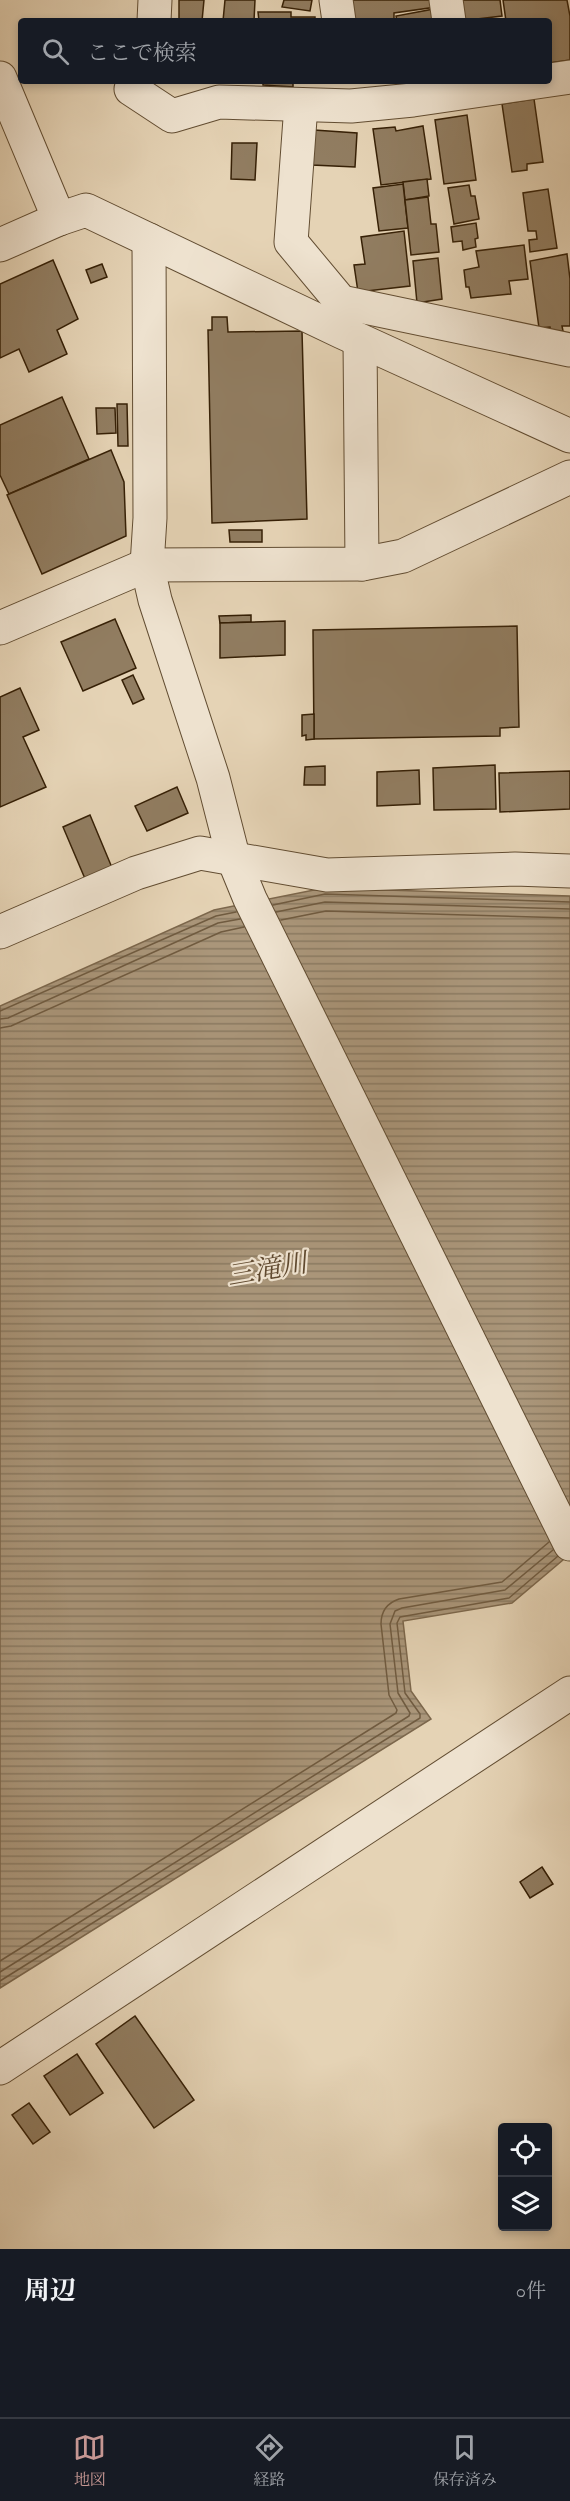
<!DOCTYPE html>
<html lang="ja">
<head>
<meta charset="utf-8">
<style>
	:root { --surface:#171b24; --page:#20242c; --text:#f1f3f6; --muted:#9ea1a6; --line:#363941; --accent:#c59692 }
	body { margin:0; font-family:"IM FELL Double Pica","Noto Serif JP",serif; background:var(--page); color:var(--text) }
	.controls { position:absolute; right:18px; bottom:18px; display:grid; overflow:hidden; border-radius:6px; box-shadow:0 3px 9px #0003 }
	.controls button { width:54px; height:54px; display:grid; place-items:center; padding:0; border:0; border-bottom:2px solid var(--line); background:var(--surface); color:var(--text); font:30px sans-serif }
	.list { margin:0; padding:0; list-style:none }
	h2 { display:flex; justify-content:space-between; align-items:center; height:78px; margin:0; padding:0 24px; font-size:26px }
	h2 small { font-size:20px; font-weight:400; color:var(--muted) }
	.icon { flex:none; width:33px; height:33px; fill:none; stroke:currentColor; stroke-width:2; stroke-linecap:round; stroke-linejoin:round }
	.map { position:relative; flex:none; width:570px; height:2249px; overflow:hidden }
	.search { position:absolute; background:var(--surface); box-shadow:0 3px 9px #0003; left:18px; right:18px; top:18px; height:66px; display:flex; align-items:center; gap:15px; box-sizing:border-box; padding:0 21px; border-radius:6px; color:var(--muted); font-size:22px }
	.sheet { height:168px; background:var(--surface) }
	nav { display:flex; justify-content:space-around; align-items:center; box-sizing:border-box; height:84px; border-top:2px solid var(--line); background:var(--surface); font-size:16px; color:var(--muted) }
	nav a { display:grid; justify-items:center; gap:3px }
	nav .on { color:var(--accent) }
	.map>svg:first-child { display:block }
</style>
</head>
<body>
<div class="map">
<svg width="570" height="2249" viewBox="0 0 570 2249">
	<defs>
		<pattern id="water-rules" width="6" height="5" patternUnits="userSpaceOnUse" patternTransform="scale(1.5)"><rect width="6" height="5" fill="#aa967a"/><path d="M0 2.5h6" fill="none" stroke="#8b7a62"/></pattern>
	</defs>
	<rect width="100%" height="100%" fill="#e5d3b5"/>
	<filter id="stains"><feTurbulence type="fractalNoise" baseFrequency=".00333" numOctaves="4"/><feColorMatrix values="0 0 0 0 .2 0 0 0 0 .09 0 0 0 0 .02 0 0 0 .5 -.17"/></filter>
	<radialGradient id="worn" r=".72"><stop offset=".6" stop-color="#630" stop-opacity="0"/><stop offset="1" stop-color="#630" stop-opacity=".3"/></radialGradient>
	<polygon fill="url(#water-rules)" stroke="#7c674c" stroke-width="1.5" points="324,888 570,896 570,1554 512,1603 403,1621 411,1691 431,1719 0,1988 0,1006 214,910"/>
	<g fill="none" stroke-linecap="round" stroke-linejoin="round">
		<g stroke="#705b40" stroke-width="1.5">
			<polyline points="273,905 325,894 570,902"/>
			<polyline points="276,912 325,902 570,909"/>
			<polyline points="281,920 326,911 570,918"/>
			<polyline points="0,1011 216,916 236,912"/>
			<polyline points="0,1019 8,1018 218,923 240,919"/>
			<polyline points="0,1028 11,1026 221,932 244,927"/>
			<path d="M0 1961 396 1713 397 1710 389 1695 381 1624C381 1612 387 1603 399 1599L502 1582 549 1542"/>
			<polyline points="0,1972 409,1716 410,1713 398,1693 390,1624 395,1611 402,1608 505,1590 553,1550"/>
			<polyline points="0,1981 420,1718 420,1714 405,1693 397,1623 400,1617 509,1598 558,1556"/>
		</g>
	</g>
	<g fill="#917d61" stroke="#362006" stroke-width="1.5">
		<polygon points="179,0 204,0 202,21 179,21"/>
		<polygon points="225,0 255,0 254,21 223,21"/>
		<polygon points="284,0 312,0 310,11 282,7"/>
		<polygon points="349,0 435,0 436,7 394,13 394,21 352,21"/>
		<polygon points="458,0 500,0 502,16 460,21"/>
		<polygon points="503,0 567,0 570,16 570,60 549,63 549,21 506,21"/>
		<polygon points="434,9 436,21 397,21 396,16"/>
		<polygon points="258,12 291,12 291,17 315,17 315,21 259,21"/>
		<polygon points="263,81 325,81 325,83 293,81 293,87 263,85"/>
		<polygon points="534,99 543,162 527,164 527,170 512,172 502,104"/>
		<polygon points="467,115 476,180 444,184 435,120"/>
		<polygon points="423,126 431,179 381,185 373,129 395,127 396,131"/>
		<polygon points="314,130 357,133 355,167 312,165"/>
		<polygon points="232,143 257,143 255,180 231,179"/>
		<polygon points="427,179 429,196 405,200 403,182"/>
		<polygon points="403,184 408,228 379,231 373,188"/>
		<polygon points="469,185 471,196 475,196 479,219 454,224 448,188"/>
		<polygon points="548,189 557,248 530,252 529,240 537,239 536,231 528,231 523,193"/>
		<polygon points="428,197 431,224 436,224 439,252 411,255 405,200"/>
		<polygon points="476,223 478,238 475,239 476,247 463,250 462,241 453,242 451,227"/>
		<polygon points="404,231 410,286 358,292 354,265 365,264 361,237"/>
		<polygon points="524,245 528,279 509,281 511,294 471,298 469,287 466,287 464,270 479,267 476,251"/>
		<polygon points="567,254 570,279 570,326 562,326 563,331 551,333 550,327 539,328 530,261"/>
		<polygon points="438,258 442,299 417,303 413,261"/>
		<polygon points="53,260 78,319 57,330 67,354 29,372 19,349 0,358 0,284"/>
		<polygon points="102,264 107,277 91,283 86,270"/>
		<polygon points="212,317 227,317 228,332 302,331 307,519 212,523 208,330 212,330"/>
		<polygon points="62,397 89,459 9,494 0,475 0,425"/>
		<polygon points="117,404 127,404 128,446 118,446"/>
		<polygon points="96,408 115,408 116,433 97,434"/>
		<polygon points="111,450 124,482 126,536 42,574 7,495"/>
		<polygon points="229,530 262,530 262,542 230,542"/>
		<polygon points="251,615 251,622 220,623 219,616"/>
		<polygon points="115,619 136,668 83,691 61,642"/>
		<polygon points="285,621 285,655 220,658 220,623"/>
		<polygon points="517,626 519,727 500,728 500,736 314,739 313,630"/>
		<polygon points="133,675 144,699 133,704 122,680"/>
		<polygon points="20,688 39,730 23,737 46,787 0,807 0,697"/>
		<polygon points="314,714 314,739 306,740 306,735 302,736 302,715"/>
		<polygon points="495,765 496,809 434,810 433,768"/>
		<polygon points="325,766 325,785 304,785 305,767"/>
		<polygon points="419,770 420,804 377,806 377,772"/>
		<polygon points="570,771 570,809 500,812 499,773"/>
		<polygon points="177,787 188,813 147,831 135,806"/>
		<polygon points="90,815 113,870 86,881 63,827"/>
		<polygon points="542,1867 553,1884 530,1898 520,1882"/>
		<polygon points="135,2016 194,2100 154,2128 96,2044"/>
		<polygon points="77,2054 103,2093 70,2115 44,2076"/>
		<polygon points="29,2103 50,2132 33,2144 12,2115"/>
	</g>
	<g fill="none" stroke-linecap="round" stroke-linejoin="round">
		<defs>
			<g id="minor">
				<polyline points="336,0 339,21"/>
				<polyline points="446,0 449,21"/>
				<polyline points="154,21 155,0"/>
				<polyline points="0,78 59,219"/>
				<polyline points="134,81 131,89 172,116 219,102 351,106 413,100 570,77"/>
				<polyline points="301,105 291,242 341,302 570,350"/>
				<polyline points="149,240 150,518 147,565 155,600 213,778 234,860 250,899 570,1544"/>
				<polyline points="0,245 59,219 86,210 342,332 570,436"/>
				<polyline points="360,341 362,564"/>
				<polyline points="0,628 147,565 362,564 403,556 570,477"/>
				<polyline points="0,932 136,873 200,853 327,875 515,869 570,871"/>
				<polyline points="0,2068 570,1693"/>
			</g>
		</defs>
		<use href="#minor" stroke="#624d32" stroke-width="35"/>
		<use href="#minor" stroke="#eee2cf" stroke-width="33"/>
	</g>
	<g text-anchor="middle" stroke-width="4.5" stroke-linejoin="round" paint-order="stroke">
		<g font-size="27" font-style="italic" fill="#5f492f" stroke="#eee2cf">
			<text transform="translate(267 1269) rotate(-10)" y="9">三滝川</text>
		</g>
	</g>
	<rect width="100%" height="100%" filter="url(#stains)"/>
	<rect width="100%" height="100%" fill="url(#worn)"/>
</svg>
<div class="controls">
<button><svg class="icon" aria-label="locate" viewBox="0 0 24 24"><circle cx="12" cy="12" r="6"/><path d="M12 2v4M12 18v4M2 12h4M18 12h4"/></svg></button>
<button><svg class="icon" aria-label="layers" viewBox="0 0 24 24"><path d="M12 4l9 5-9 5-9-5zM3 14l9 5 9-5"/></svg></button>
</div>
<div class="search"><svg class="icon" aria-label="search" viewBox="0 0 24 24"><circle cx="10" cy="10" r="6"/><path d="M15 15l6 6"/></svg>ここで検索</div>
</div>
<section class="sheet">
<h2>周辺<small>0件</small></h2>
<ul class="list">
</ul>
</section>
<nav>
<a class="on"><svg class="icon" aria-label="map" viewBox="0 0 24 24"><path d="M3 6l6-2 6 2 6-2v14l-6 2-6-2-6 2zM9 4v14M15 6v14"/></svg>地図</a>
<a><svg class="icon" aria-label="directions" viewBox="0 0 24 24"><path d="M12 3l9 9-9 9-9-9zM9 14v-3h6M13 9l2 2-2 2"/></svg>経路</a>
<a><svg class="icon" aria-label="saved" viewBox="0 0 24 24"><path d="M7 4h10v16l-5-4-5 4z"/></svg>保存済み</a>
</nav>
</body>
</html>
